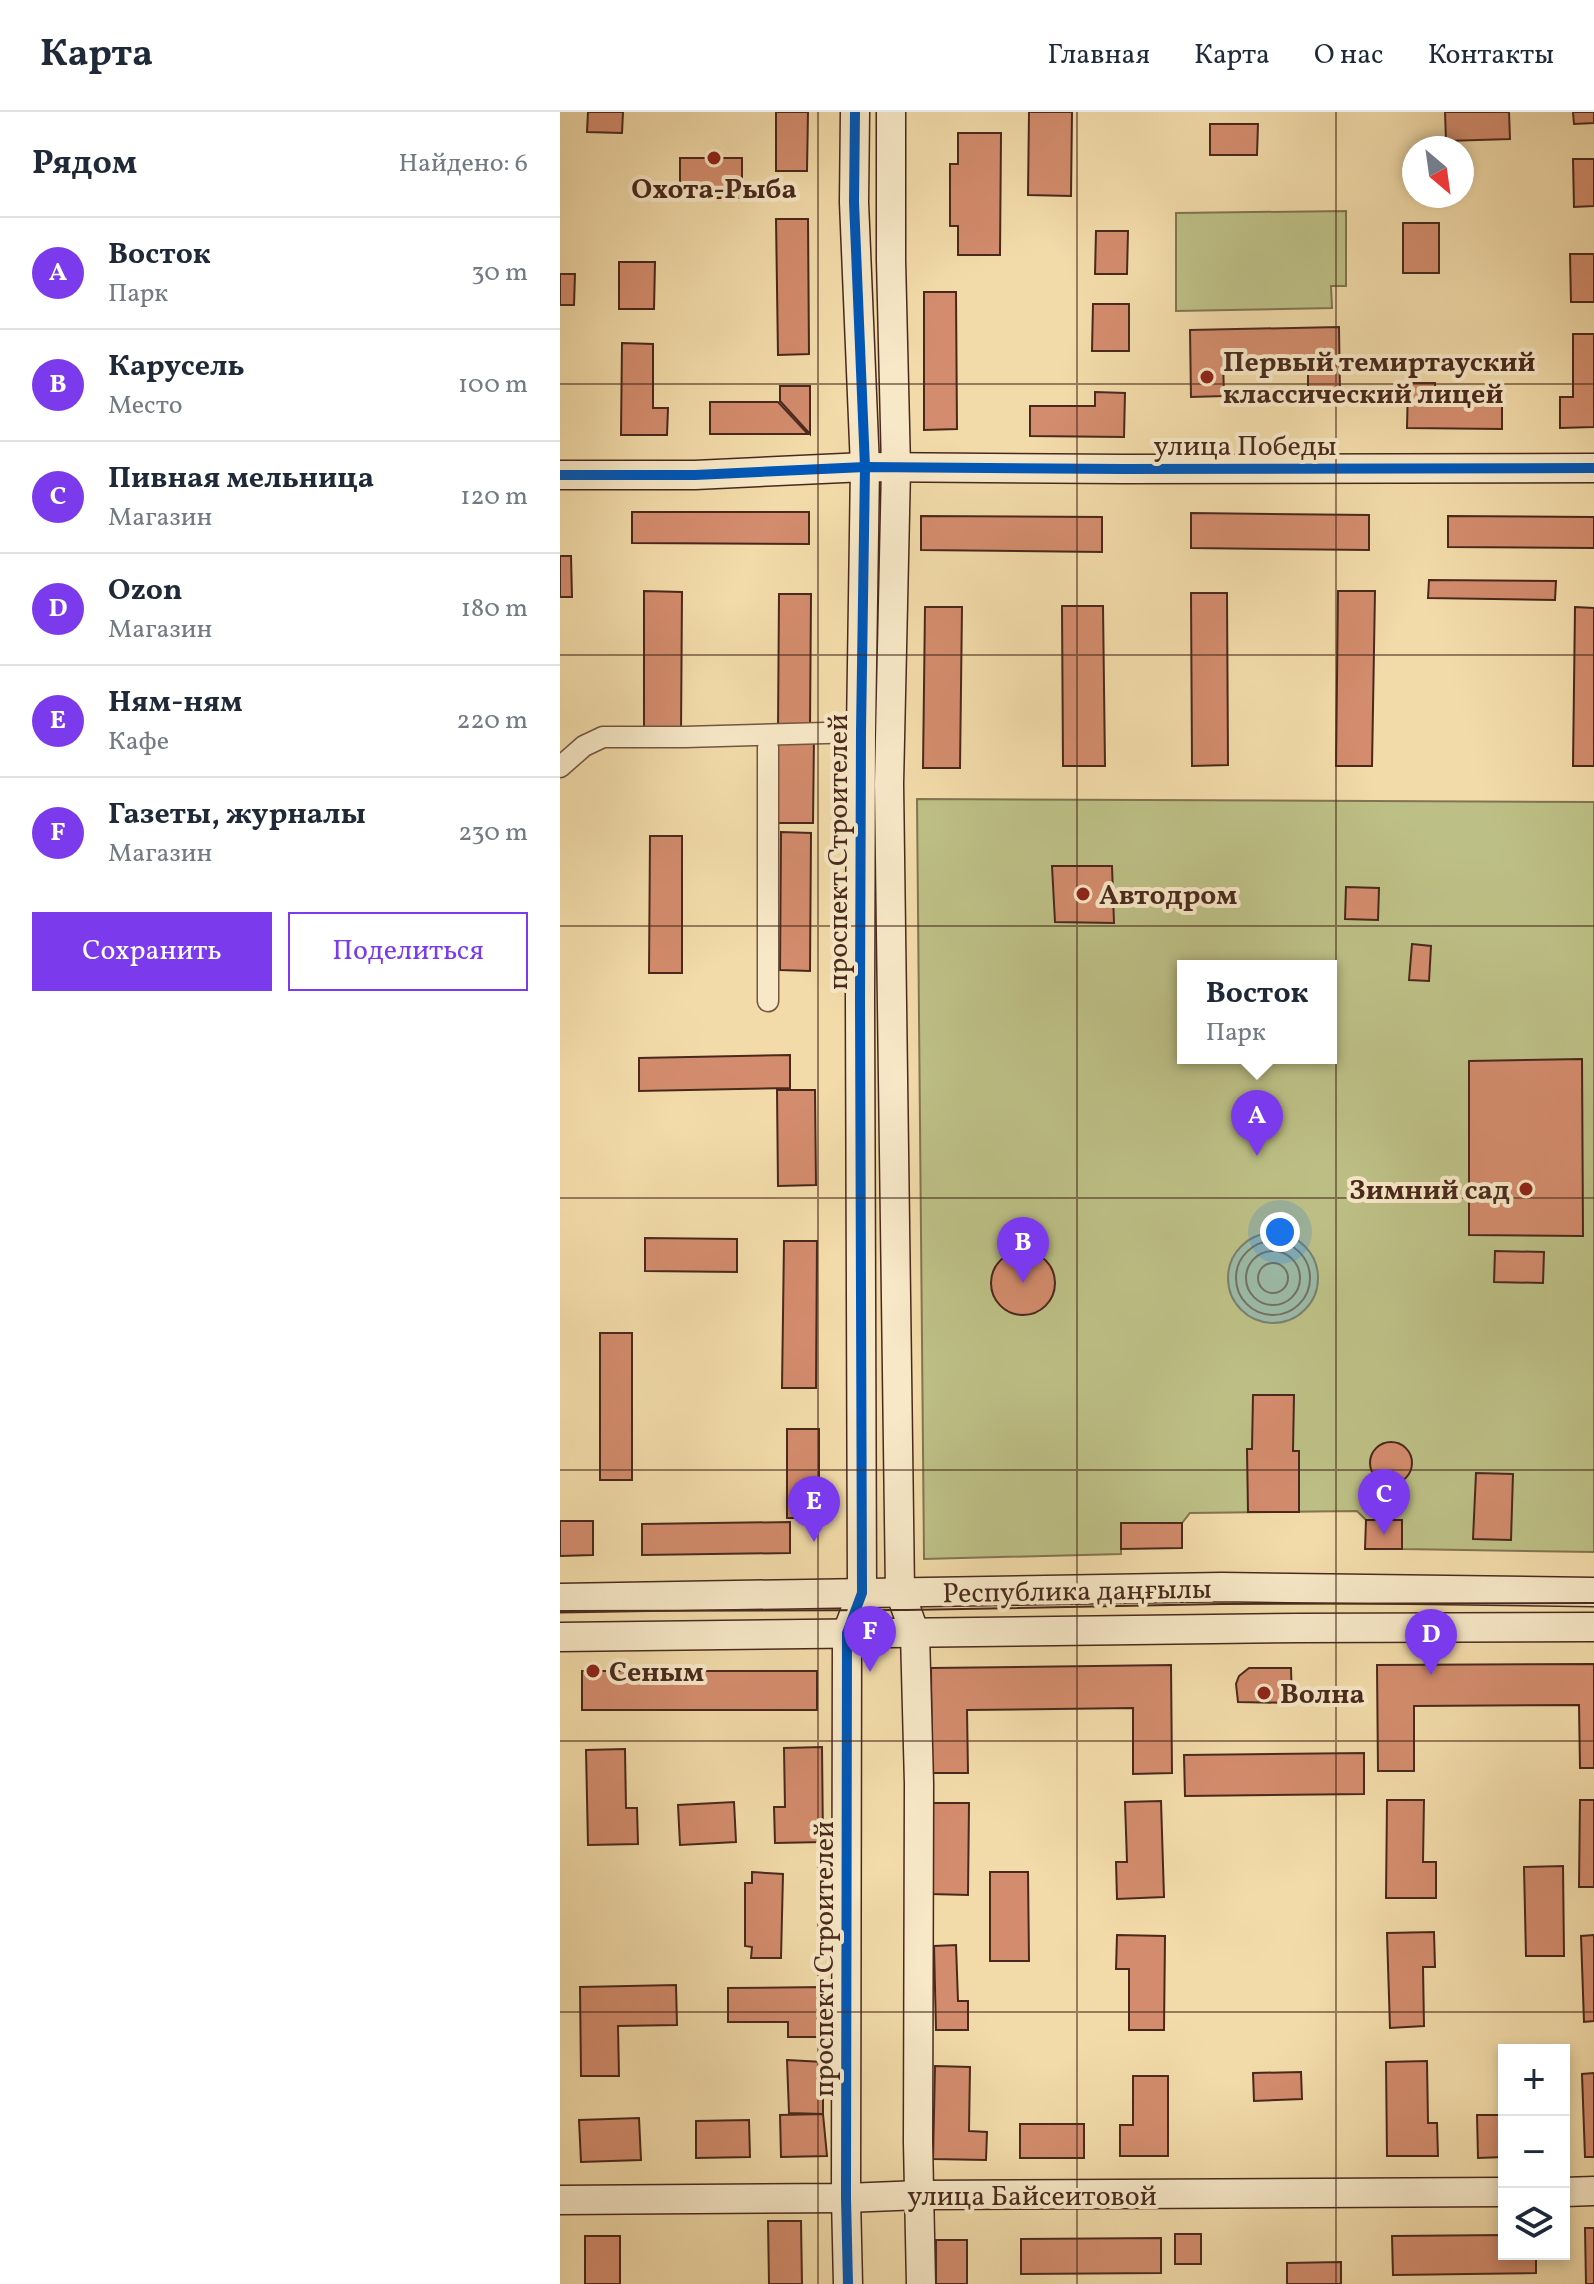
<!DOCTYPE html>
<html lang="ru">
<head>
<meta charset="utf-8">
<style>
	:root { --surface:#fff; --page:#f6f6f7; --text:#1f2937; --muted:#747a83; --line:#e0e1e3; --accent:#7c3aed }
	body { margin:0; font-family:Vollkorn,serif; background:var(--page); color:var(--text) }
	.controls { position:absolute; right:24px; bottom:24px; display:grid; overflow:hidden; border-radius:0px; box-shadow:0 4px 12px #0003 }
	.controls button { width:72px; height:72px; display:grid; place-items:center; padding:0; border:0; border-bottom:2px solid var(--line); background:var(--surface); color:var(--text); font:40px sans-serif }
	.compass { position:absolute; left:842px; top:24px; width:72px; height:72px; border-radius:50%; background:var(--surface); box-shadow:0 4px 12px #0003; rotate:151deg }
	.you { position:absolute; left:720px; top:1120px; width:28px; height:28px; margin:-20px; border:6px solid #fff; border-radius:50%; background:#1a73e8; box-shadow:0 0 0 12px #1a73e833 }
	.badge { display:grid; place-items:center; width:52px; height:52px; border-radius:50%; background:var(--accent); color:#fff; font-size:26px; font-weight:700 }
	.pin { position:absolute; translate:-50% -66px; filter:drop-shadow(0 2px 4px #0008) }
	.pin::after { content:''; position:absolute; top:42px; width:28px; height:24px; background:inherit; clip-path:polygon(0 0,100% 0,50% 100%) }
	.popup { position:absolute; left:617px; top:848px; width:160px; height:104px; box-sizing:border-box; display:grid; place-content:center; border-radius:0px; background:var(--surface); filter:drop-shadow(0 2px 6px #0005); font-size:26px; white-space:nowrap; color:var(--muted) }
	.popup b { font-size:30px; color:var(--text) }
	.popup::after { content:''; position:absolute; left:50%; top:100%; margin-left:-16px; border:16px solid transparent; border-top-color:var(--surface) }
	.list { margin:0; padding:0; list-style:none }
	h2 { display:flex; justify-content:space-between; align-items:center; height:104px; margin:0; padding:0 32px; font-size:34px }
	h2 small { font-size:26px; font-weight:400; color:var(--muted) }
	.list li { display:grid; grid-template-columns:52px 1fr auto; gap:24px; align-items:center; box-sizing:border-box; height:112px; padding:0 32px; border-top:2px solid var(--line) }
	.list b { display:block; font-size:30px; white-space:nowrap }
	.list p { margin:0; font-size:26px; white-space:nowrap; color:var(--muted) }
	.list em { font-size:26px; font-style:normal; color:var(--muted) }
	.actions { display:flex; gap:16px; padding:24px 32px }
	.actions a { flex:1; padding:18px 0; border:2px solid var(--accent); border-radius:0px; text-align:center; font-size:28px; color:var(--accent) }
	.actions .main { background:var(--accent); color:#fff }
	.icon { flex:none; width:44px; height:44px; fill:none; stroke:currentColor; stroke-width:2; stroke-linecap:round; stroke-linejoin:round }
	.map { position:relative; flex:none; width:1034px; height:2172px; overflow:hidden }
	header { display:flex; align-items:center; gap:48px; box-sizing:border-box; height:112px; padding:0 40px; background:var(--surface); border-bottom:2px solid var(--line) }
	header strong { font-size:38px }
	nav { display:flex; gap:44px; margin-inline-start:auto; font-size:28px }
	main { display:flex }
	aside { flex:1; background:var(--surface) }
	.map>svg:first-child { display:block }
</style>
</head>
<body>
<header>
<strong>Карта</strong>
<nav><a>Главная</a><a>Карта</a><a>О нас</a><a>Контакты</a></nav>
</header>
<main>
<aside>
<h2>Рядом<small>Найдено: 6</small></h2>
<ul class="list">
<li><span class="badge">A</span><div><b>Восток</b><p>Парк</p></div><em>30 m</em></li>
<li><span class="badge">B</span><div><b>Карусель</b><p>Место</p></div><em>100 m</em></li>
<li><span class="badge">C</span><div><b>Пивная мельница</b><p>Магазин</p></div><em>120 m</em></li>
<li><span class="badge">D</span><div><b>Ozon</b><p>Магазин</p></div><em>180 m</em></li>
<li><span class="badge">E</span><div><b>Ням-ням</b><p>Кафе</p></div><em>220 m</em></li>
<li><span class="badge">F</span><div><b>Газеты, журналы</b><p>Магазин</p></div><em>230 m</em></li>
</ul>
<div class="actions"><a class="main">Сохранить</a><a>Поделиться</a></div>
</aside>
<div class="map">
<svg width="1034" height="2172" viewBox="0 0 1034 2172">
	<rect width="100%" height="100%" fill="#f2dba9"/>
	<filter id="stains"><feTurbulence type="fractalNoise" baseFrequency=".0025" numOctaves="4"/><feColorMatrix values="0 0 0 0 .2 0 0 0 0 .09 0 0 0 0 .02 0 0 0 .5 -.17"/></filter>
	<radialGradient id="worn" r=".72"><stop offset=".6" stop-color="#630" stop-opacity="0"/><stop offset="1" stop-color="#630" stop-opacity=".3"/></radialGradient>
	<g fill="#bdc086" stroke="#837452" stroke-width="2" fill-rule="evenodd">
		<polygon points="786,99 786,174 771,174 772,196 616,199 616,101"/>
		<path d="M357 687 1034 690V1440L842 1437V1408H806L797 1399 630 1401 622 1411H561V1442L364 1447ZM623 854H771V946H623Z"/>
	</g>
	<circle fill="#9bbba8" stroke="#7a8170" stroke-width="2" cx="713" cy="1166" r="45"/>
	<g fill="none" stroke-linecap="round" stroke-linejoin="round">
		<g stroke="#727262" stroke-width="2">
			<circle cx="713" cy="1166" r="37"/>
			<circle cx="713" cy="1166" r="27"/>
			<circle cx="713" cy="1166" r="15"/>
		</g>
	</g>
	<g fill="#d38c6d" stroke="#49291d" stroke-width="2">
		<polygon points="28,0 63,0 62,21 27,20"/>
		<polygon points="216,0 248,0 247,59 216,59"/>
		<polygon points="469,0 512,0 511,84 468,83"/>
		<polygon points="885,0 949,0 950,27 886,29"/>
		<polygon points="1013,0 1034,0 1034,11 1014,12"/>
		<polygon points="650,12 698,12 697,43 650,43"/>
		<polygon points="398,21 441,21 440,143 398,143 398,114 390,114 390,52 398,52"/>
		<rect x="120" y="46" width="62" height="40"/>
		<polygon points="1013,47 1034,47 1034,94 1014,95"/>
		<polygon points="216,107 248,107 249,242 218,243"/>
		<rect x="843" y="111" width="36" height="50"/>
		<polygon points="536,119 568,119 567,162 535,162"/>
		<polygon points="1010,142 1034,142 1034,190 1011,190"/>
		<polygon points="59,150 95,150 94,197 59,197"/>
		<polygon points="0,162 15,162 14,193 0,193"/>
		<polygon points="364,180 396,180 397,317 364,318"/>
		<polygon points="533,192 569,192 569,239 532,239"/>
		<polygon points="779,215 780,282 748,283 748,245 663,247 664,284 631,285 630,218"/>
		<polygon points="1013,222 1034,222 1034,315 1000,316 1000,285 1013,285"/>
		<polygon points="62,231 93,232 93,296 108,296 107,323 61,323"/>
		<polygon points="848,271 875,271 875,285 942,286 942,317 847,316"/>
		<polygon points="220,274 250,274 250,322 220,289"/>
		<polygon points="535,280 565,281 564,325 470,324 470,294 535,294"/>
		<polygon points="150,290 218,290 248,322 150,322"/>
		<polygon points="72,400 249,400 249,432 72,431"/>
		<polygon points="631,401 809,403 809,438 631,436"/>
		<polygon points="361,404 542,405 542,440 361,438"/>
		<polygon points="888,404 1034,405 1034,436 888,435"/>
		<polygon points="0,444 11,444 12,485 0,485"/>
		<polygon points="869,468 996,469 995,488 868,486"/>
		<polygon points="84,479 122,480 121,622 84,622"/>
		<polygon points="778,479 815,479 812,654 776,654"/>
		<polygon points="631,481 667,481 668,653 632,654"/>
		<polygon points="219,482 251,482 250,617 218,617"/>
		<polygon points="502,494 543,494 545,654 503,654"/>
		<polygon points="365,495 402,495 400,656 363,656"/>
		<polygon points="1015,495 1034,496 1034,654 1013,654"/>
		<polygon points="217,624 254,624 253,711 217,711"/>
		<polygon points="221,720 251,721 250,859 220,858"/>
		<polygon points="90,724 122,724 122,861 89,861"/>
		<polygon points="492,754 552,754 554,811 495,810"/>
		<polygon points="786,775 819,776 818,808 785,807"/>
		<polygon points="852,832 871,834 869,869 849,868"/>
		<polygon points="230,943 230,976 79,979 79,946"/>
		<polygon points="1022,947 1023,1124 909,1123 909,949"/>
		<polygon points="217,978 255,978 256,1073 218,1074"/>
		<polygon points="85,1126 177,1127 177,1160 85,1159"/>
		<polygon points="224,1129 257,1129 256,1276 222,1276"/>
		<polygon points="935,1139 984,1140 983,1171 934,1170"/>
		<circle cx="463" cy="1171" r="32"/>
		<rect x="40" y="1221" width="32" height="147"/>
		<polygon points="693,1283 734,1283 733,1339 739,1339 739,1400 688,1400 687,1337 692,1337"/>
		<rect x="227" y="1317" width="32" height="89"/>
		<circle cx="831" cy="1351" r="21"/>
		<polygon points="916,1361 953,1362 951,1428 913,1427"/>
		<polygon points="806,1408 842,1408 842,1437 805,1437"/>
		<polygon points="0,1409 33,1409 33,1443 0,1444"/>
		<polygon points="230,1410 230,1441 82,1443 82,1412"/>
		<polygon points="561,1411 622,1411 622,1436 561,1437"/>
		<polygon points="1034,1552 1034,1656 1020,1656 1019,1593 854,1594 854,1659 818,1659 817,1553"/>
		<polygon points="611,1553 612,1661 573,1662 573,1596 407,1598 408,1661 372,1661 371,1556"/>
		<polygon points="689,1556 731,1556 732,1591 678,1590 676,1572 679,1564"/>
		<rect x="22" y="1559" width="235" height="39"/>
		<polygon points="262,1635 263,1730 215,1731 214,1695 225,1695 224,1636"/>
		<polygon points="65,1637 66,1696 77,1696 78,1732 28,1733 26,1638"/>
		<polygon points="804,1641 804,1682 625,1684 624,1643"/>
		<polygon points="827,1688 864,1688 863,1750 876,1750 876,1786 826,1786"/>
		<polygon points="1020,1688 1034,1688 1034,1775 1019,1775"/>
		<polygon points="601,1689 604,1785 557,1787 556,1750 567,1750 565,1690"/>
		<polygon points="174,1690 176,1730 120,1733 118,1693"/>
		<polygon points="372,1691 409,1691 408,1783 371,1782"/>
		<polygon points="1003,1754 1004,1844 966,1844 964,1755"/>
		<polygon points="192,1760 223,1762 221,1846 191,1846 192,1835 185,1834 185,1771 192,1771"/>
		<polygon points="430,1760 468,1760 469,1849 430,1849"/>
		<polygon points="874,1820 875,1855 863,1855 864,1914 830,1916 827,1821"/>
		<polygon points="557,1823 605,1824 604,1918 569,1918 569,1857 556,1857"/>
		<polygon points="1034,1823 1034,1909 1024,1910 1021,1824"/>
		<polygon points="396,1833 398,1889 408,1889 408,1918 376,1918 374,1834"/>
		<polygon points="116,1873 117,1913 58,1914 59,1964 21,1964 20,1875"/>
		<polygon points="265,1875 265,1925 228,1925 228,1910 168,1910 168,1876"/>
		<polygon points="227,1948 263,1950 263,2002 229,2001"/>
		<polygon points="867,1949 868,2011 877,2011 878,2044 827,2044 826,1950"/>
		<polygon points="375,1954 410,1955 409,2019 427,2020 426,2048 373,2047"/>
		<polygon points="741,1960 742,1987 694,1989 693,1961"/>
		<polygon points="1034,1961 1034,2045 1025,2045 1022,1962"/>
		<polygon points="573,1964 608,1964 608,2044 560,2044 560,2013 573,2013"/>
		<polygon points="263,2002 267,2044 221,2045 220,2003"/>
		<polygon points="917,2003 944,2003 944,2045 918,2046"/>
		<polygon points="79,2006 81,2048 21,2050 19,2008"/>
		<polygon points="189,2008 190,2045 136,2046 136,2009"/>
		<rect x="460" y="2012" width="64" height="34"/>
		<polygon points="208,2109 241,2109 242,2172 209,2172"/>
		<polygon points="1025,2116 1034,2116 1034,2172 1026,2172"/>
		<rect x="615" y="2122" width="26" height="30"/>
		<polygon points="944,2123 944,2142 976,2142 976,2161 833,2163 832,2124"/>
		<rect x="25" y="2124" width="35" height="48"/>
		<polygon points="601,2126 601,2161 461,2162 461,2127"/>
		<rect x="376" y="2128" width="31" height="44"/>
		<polygon points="781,2150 781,2172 727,2172 727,2151"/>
	</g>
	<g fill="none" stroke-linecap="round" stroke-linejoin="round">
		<defs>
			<g id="street">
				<polyline points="208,635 208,889"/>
				<polyline points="0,655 24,634 43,625 125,625 301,620"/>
			</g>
			<g id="secondary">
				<polyline points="331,0 331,148 336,356 329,672 340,1480 355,1522 359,1672 358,2030 361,2172"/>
				<polyline points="0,363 135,363 305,355 563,357 1034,356"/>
				<polyline points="0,1486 662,1475 1034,1480"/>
				<polyline points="0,1525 739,1516 1034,1515"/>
				<polyline points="1004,2080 1034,2079"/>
				<polyline points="0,2088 286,2086 360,2083 944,2080"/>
				<polyline points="288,2172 286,2086 287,1521 302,1481 300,888 301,620 305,355 294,90 295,0"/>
			</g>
		</defs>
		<use href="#street" stroke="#735640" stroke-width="23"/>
		<use href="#secondary" stroke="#49291d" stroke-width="31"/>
		<use href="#street" stroke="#f7e8c7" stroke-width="20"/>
		<use href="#secondary" stroke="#f7e8c7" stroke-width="28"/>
		<polyline stroke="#49291d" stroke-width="2" points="0,1499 347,1498 661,1492 1034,1491"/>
		<defs>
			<g id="cycleway">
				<polyline points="0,363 135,363 305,355 563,357 1034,356"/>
				<polyline points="288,2172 286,2086 287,1521 302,1481 300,888 301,620 305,355 294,90 295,0"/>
			</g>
		</defs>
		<use href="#cycleway" stroke="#f7e8c7" stroke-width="15"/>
		<use href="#cycleway" stroke="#0057b8" stroke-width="10"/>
	</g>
	<path fill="none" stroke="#49291d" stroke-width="2" stroke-opacity="0.55" d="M258 0V2172M517 0V2172M776 0V2172M0 272H1034M0 543H1034M0 814H1034M0 1086H1034M0 1358H1034M0 1629H1034M0 1900H1034"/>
	<g fill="#8f2418" stroke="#f7e8c7" stroke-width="3">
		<circle cx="154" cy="46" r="8"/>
		<circle cx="647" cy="265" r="8"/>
		<circle cx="523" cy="782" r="8"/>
		<circle cx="966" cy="1077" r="8"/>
		<circle cx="33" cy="1559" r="8"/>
		<circle cx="704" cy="1581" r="8"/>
	</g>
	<g text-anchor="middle" stroke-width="8" stroke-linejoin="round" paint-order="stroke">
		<g font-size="28" font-weight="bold" fill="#49291d" stroke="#f7e8c7" text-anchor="start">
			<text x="154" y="86" text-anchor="middle">Охота-Рыба</text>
			<text x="663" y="259">Первый темиртауский<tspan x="663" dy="32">классический лицей</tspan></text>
			<text x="539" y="792">Автодром</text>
			<text x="950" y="1087" text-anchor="end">Зимний сад</text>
			<text x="49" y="1569">Сеным</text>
			<text x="720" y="1591">Волна</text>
		</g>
		<g font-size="28" fill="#49291d" stroke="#f7e8c7">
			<text x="685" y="343">улица Победы</text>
			<text transform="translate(277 740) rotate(-90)" y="10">проспект Строителей</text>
			<text transform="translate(517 1478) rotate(-1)" y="10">Республика даңғылы</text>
			<text transform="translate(263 1847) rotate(-90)" y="10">проспект Строителей</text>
			<text x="472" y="2093">улица Байсеитовой</text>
		</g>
	</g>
	<rect width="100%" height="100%" filter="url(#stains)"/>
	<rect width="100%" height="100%" fill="url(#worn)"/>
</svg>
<div class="controls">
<button>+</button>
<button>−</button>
<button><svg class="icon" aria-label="layers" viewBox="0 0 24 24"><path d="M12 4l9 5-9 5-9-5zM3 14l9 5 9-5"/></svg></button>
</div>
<svg class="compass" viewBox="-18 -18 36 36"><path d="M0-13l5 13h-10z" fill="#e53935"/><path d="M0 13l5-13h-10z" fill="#747a83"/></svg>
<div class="you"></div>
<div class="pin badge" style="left:697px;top:1044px">A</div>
<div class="popup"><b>Восток</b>Парк</div>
<div class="pin badge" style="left:463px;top:1171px">B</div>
<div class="pin badge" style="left:824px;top:1423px">C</div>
<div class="pin badge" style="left:871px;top:1563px">D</div>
<div class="pin badge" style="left:254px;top:1430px">E</div>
<div class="pin badge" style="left:310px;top:1560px">F</div>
</div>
</main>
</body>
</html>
